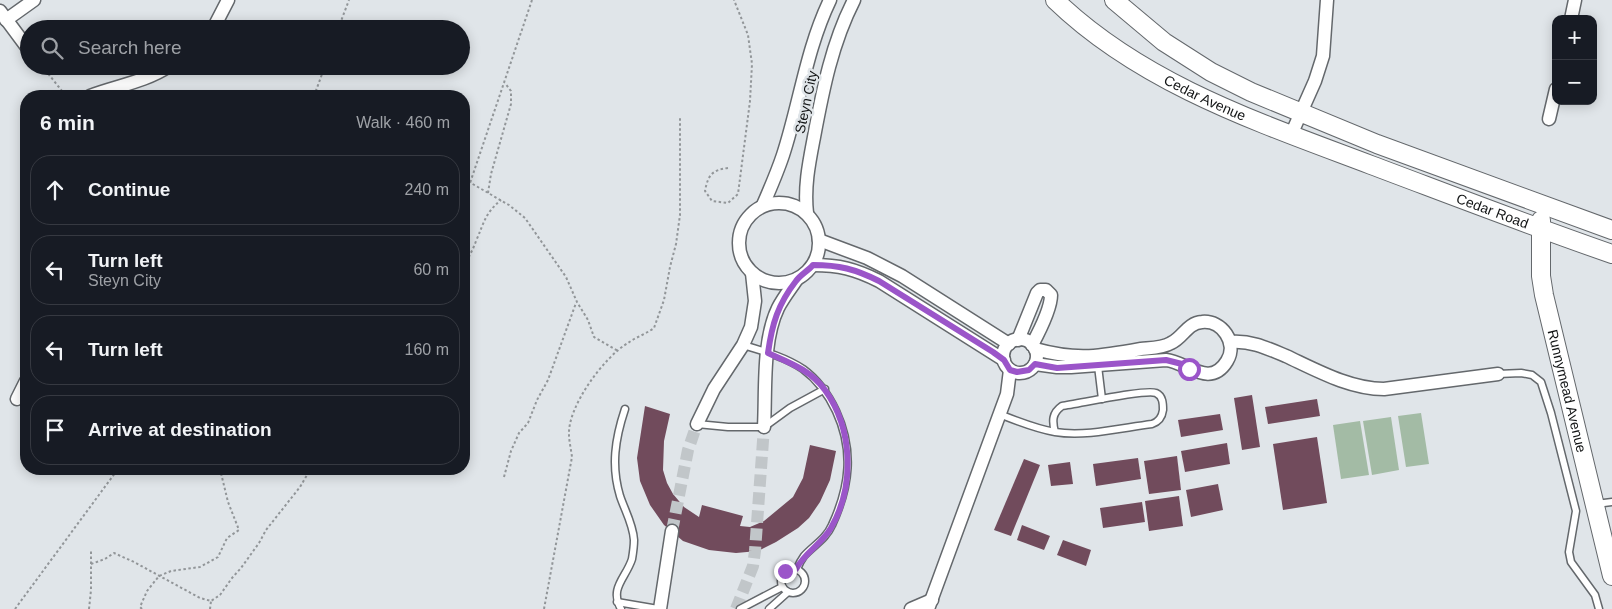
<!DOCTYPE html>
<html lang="en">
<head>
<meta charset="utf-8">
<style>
	:root { --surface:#171b24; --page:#242831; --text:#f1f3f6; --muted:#9ea1a6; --line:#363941 }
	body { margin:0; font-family:Arial,sans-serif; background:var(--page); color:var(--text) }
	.controls { position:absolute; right:15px; top:15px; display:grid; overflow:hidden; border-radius:10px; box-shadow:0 2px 12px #0003 }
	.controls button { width:45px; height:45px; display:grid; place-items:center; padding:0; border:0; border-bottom:1px solid var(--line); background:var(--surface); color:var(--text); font:25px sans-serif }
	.stop { position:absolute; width:15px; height:15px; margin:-11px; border:4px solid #9b55c9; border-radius:50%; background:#fff }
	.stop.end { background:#9b55c9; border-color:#fff; box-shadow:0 1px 5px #0008 }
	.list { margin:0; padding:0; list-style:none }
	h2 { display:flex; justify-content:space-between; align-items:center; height:65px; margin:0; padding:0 20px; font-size:21px }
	h2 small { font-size:16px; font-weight:400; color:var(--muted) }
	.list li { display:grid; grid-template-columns:32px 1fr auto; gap:15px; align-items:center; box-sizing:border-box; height:70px; margin:0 10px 10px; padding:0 10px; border:1px solid var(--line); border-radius:20px }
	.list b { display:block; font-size:19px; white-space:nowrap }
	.list p { margin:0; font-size:16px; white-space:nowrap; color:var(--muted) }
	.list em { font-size:16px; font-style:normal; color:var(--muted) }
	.icon { flex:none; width:28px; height:28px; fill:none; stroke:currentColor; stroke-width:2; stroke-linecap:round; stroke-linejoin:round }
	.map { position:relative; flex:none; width:1612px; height:609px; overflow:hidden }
	.search { position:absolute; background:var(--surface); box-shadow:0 2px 12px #0003; left:20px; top:20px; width:450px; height:55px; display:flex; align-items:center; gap:12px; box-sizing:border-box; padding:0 18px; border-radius:28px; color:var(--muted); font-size:19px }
	.panel { position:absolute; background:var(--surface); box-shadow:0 2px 12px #0003; left:20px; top:90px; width:450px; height:385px; border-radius:20px }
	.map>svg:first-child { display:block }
</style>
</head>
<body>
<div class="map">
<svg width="1612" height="609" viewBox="0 0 1612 609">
	<rect width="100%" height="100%" fill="#e0e5e9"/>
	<g fill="#a3bba5">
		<polygon points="1421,413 1429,464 1406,467 1398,416"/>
		<polygon points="1391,417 1399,470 1372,475 1363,421"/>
		<polygon points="1360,421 1369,475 1341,479 1333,425"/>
	</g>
	<g fill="#714b5c">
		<polygon points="1252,395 1260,447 1242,450 1234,398"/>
		<polygon points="1317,399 1320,416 1268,424 1265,407"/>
		<polygon points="645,406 670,414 664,441 663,470 667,483 673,494 684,507 699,517 702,505 743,516 740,526 750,527 764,521 793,497 803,478 810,445 836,451 830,480 820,502 809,518 798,528 776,542 758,551 736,553 709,550 683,541 664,525 650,505 640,481 637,458"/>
		<polygon points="1220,414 1223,430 1181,437 1178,420"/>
		<polygon points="1317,437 1327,503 1283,510 1273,444"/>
		<polygon points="1227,443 1230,464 1185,472 1181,451"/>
		<polygon points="1177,456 1181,490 1149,494 1144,461"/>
		<polygon points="1138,458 1141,479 1096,486 1093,464"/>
		<polygon points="1024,459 1040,465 1011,536 994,530"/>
		<polygon points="1070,462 1073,484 1051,486 1048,465"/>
		<polygon points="1218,484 1223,510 1191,517 1186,490"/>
		<polygon points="1179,496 1183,526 1149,531 1145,501"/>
		<polygon points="1142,502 1145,522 1103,528 1100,508"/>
		<polygon points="1022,525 1050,536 1044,550 1017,540"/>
		<polygon points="1063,540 1091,550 1086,566 1057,555"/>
	</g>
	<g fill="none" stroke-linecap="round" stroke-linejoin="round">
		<g stroke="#c1c6c9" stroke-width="12" stroke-dasharray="12 6" stroke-linecap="butt">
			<polyline points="672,531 688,450 697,424"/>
			<polyline points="736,609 753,566 755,551 764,427"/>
		</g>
		<defs>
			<g id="lane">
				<path d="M743 345C763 351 785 357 803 369 818 380 828 394 836 411 854 450 850 486 832 525 826 539 814 545 804 556 801 560 799 564 797 569"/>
				<polyline points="1098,366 1102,399"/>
				<polyline points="1498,374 1521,373 1532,375 1541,382 1551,413 1576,511 1569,552 1571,562 1595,595 1599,609"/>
				<path d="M999 414C1017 421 1036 429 1055 432 1085 437 1121 428 1152 424 1158 422 1162 418 1163 410 1163 404 1163 396 1156 393 1145 389 1078 404 1062 406 1052 413 1052 421 1055 432"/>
				<polyline points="697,424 728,427 764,427 790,408 825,389"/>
				<polyline points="1596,504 1612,502"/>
				<circle cx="793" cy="581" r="12"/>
				<polyline points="617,602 658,609"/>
				<path d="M621 609C609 588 626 578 632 559 633 553 634 546 634 540 633 524 625 511 620 496 611 466 615 439 625 409"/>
				<polyline points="740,609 782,587"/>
				<polyline points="769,609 788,592"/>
			</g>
			<g id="street">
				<polyline points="0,11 29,50"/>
				<polyline points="1571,19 1575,0"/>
				<polyline points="6,20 34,0"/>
				<polyline points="213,29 228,0"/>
				<path d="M90 96C116 86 145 82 169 66"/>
				<polyline points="1549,119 1556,89"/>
				<polyline points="1291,135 1315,81 1323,56 1327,0"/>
				<circle cx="779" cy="243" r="40"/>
				<path d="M763 205C770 189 777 173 783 155 800 103 806 50 830 0"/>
				<path d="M807 213C804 187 809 163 814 137 823 89 832 43 854 0"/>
				<polyline points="819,240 867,258 902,276 1009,344"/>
				<path d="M813 265C839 265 855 269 879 281L1004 360"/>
				<circle cx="1020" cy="356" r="17"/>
				<path d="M1018 340 1037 293 1040 290H1046L1051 295C1051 309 1039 332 1032 345"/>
				<path d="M1230 342C1250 340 1267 348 1286 356 1316 370 1350 389 1384 389L1498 374"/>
				<path d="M1035 364 1057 367H1071L1166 360C1187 362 1210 389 1227 361 1238 343 1222 320 1202 322 1187 323 1183 338 1171 343 1163 348 1151 348 1141 349 1099 356 1079 361 1035 349"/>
				<polyline points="17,399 26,381"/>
				<polyline points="697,424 714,389 743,345 751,327 755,301 752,273"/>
				<path d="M764 427C766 391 762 341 778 308 783 298 791 288 797 279"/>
				<polyline points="660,609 672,531"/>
				<polyline points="911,609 932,600"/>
				<polyline points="928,609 1007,394 1010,370"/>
			</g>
			<g id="secondary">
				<path id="s1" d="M1055 0C1142 84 1260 123 1371 165 1451 195 1531 226 1612 254"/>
				<polyline points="1114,0 1164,42 1211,72 1251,92 1377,144 1612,230"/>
				<path id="s2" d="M1541 220V276L1544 295 1612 576"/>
			</g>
		</defs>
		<use href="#lane" stroke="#64686c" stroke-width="9"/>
		<use href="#street" stroke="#64686c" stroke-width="15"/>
		<use href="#secondary" stroke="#64686c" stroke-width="20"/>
		<g stroke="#929699" stroke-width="2" stroke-dasharray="2.5 2.5" stroke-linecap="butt">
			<polyline points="338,29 349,0"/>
			<polyline points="42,66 66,96"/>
			<polyline points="314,96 325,66"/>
			<path d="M728 168C712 170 708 175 705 191L712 201 728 203 738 194 750 101 752 64 748 35 734 0"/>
			<polyline points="464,179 509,205 525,218 566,277 577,302 588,320 594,337 618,351"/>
			<polyline points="488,193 491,174 511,104 511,91 505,83"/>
			<polyline points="464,196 470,183 532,0"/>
			<path d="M464 266C468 258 473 250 476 241 484 223 485 213 501 200"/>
			<polyline points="504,477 511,451 519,433 528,423 537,400 548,380 576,303"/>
			<polyline points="91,564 105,559 114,553 134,562 200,598 211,601 220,595 232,578 241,568 259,543 266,530 300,487 307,475"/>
			<polyline points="15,609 118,469"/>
			<polyline points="89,609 91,590 91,550"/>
			<polyline points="142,609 140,607 147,591 159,576 171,571 200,567 218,557 227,538 239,530 228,502 220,469"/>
			<polyline points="210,609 211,601"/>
			<path d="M544 609 572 457C571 449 569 441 569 434 568 406 604 357 628 343 636 337 646 334 654 328L664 300 670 267 676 244 680 215V116"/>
		</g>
		<use href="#lane" stroke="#fff" stroke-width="6"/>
		<use href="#street" stroke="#fff" stroke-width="12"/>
		<use href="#secondary" stroke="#fff" stroke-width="18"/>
	</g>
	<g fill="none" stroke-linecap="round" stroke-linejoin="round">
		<path stroke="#9b55c9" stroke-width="6" d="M785 571 796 569C806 551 821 545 831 528 855 486 853 429 825 390 811 370 788 362 768 353 772 324 778 304 796 281 800 275 808 271 813 265 839 265 855 269 879 281L993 352 1004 360 1010 370 1017 372 1029 370 1035 364 1057 368 1071 367 1166 360 1182 364 1189 369"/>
	</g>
	<g text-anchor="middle" stroke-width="5" stroke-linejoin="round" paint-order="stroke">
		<g font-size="14" fill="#121415" stroke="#e0e5e9">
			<text dy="5" stroke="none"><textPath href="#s1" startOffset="180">Cedar Avenue</textPath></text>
			<text transform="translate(806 102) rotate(-78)" y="5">Steyn City</text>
			<text dy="5" stroke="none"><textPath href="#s1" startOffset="489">Cedar Road</textPath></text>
			<text dy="5" stroke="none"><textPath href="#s2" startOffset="174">Runnymead Avenue</textPath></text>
		</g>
	</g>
</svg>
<div class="controls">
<button>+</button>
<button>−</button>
</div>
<div class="stop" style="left:1189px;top:369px"></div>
<div class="stop end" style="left:785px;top:571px"></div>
<div class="search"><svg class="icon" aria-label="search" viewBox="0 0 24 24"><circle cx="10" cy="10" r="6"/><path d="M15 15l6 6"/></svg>Search here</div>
<section class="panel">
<h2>6 min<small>Walk · 460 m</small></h2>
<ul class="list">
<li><svg class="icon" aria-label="ahead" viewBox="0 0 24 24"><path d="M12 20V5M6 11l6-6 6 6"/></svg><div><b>Continue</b></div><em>240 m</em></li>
<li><svg class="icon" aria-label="left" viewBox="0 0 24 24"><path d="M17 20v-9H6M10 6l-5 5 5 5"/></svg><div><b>Turn left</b><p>Steyn City</p></div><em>60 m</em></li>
<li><svg class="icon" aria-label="left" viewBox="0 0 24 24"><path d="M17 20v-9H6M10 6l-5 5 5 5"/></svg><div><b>Turn left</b></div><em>160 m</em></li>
<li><svg class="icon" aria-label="arrive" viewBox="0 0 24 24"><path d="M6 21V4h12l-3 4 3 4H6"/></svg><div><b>Arrive at destination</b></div></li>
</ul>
</section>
</div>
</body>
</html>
